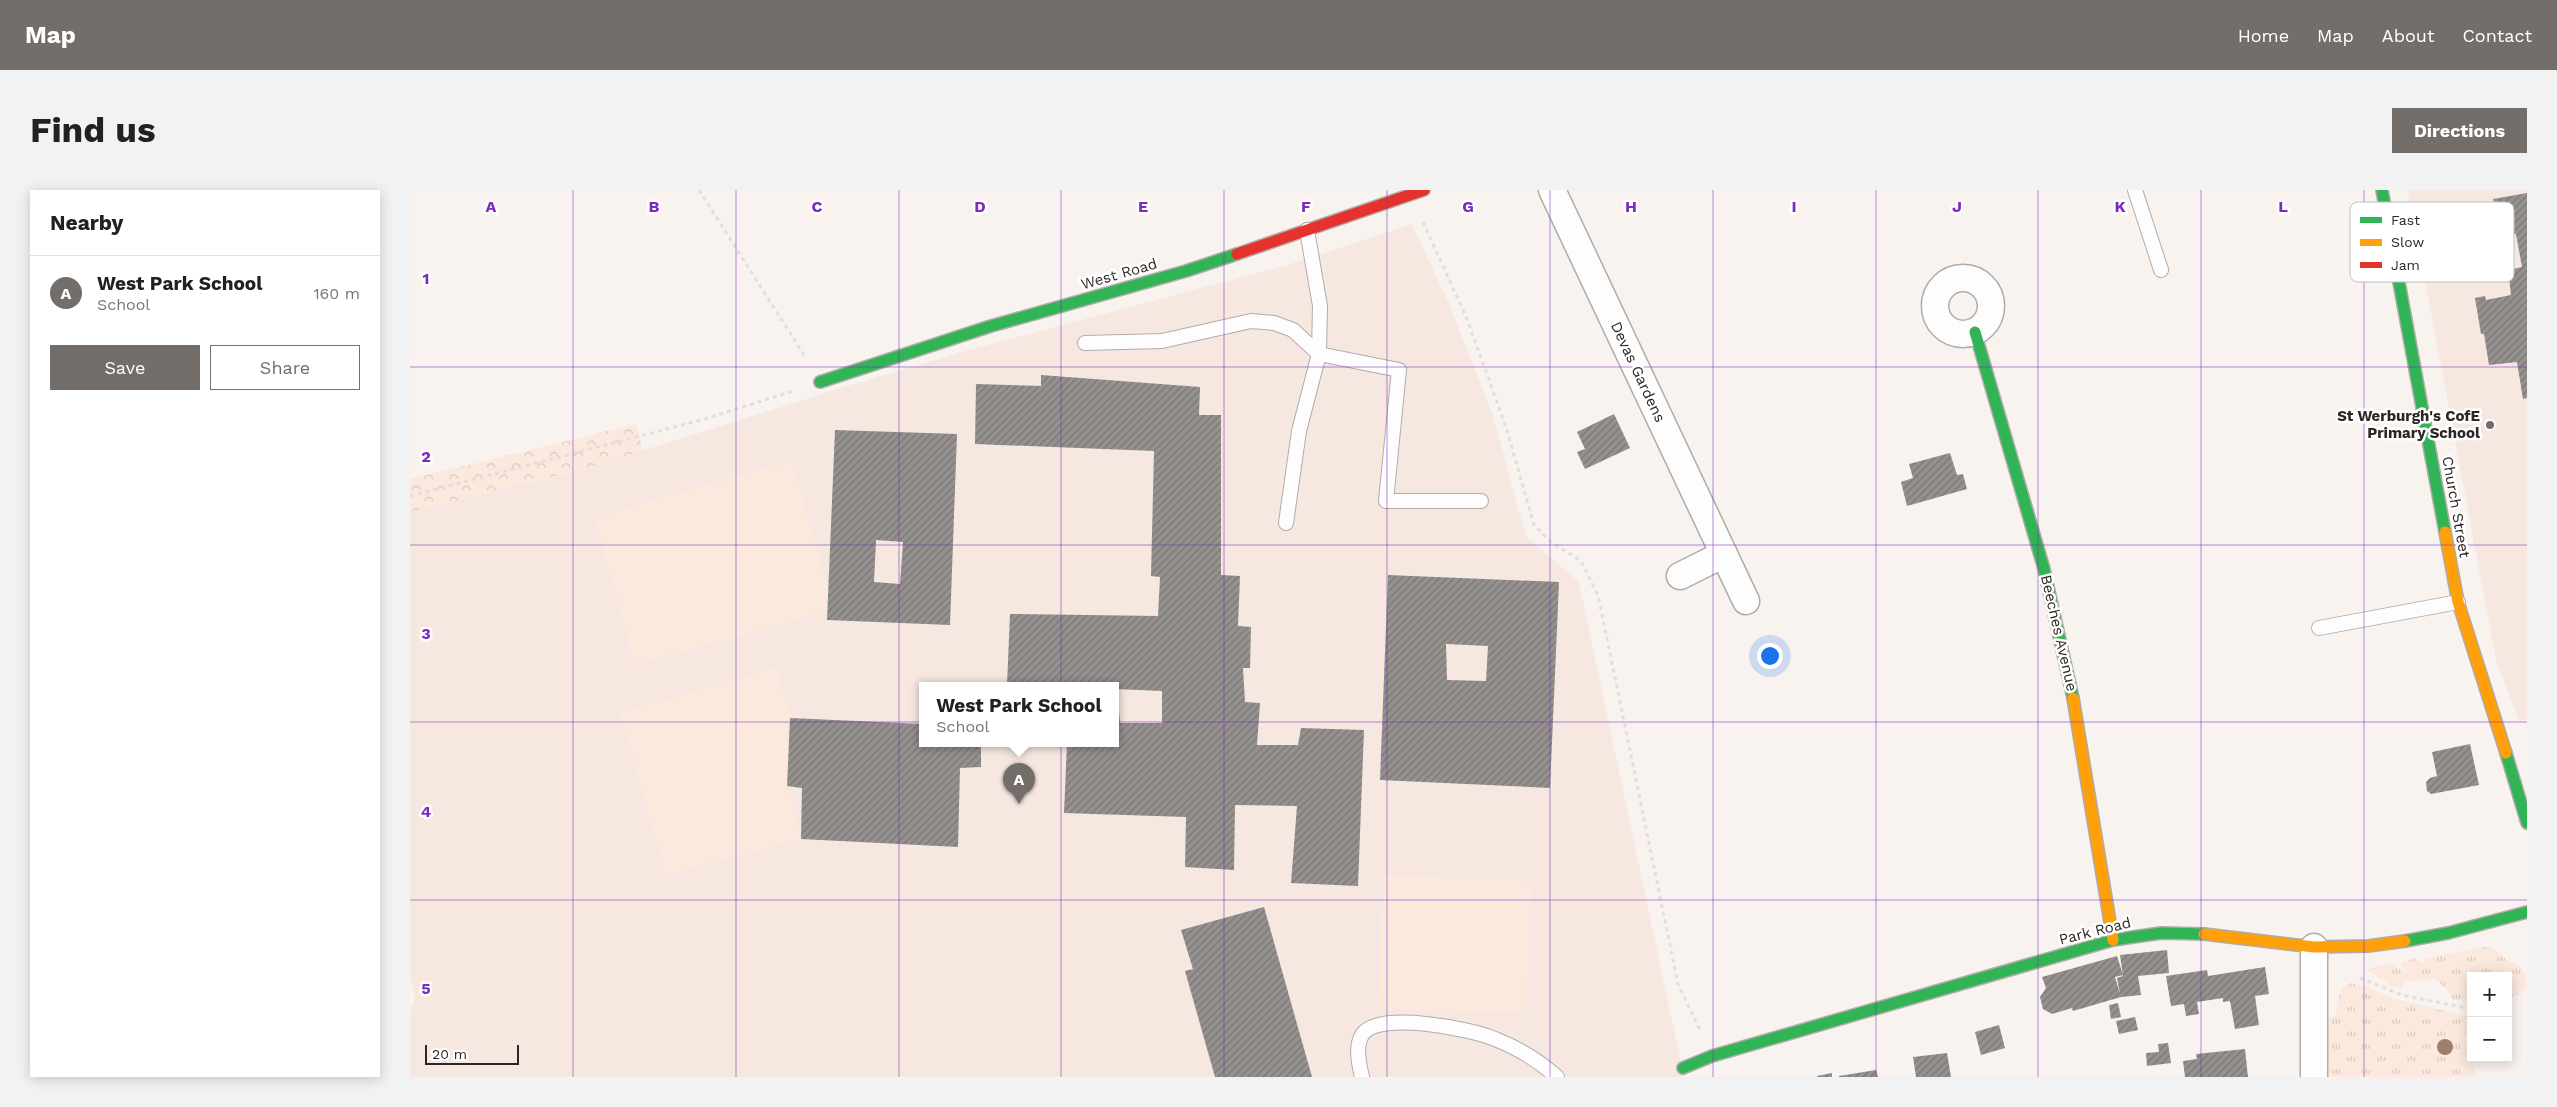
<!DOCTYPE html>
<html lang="en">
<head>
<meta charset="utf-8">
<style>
	:root { --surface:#fff; --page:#f2f2f2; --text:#202124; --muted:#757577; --line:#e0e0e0; --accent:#746e6b }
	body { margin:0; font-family:"Work Sans",sans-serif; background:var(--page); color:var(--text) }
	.controls { position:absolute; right:15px; bottom:15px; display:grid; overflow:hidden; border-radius:0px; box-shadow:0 2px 12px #0003 }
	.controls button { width:45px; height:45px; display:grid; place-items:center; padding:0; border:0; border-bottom:1px solid var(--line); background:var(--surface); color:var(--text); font:25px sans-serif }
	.scale { position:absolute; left:15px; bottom:12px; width:94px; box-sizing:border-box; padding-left:5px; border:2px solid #2c2724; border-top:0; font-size:14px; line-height:18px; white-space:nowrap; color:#2c2724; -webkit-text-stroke:4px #fff; paint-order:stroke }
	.you { position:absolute; left:1359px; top:465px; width:18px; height:18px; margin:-12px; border:4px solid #fff; border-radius:50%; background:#1a73e8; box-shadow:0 0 0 8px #1a73e833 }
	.badge { display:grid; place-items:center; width:32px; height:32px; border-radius:50%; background:var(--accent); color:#fff; font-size:16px; font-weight:700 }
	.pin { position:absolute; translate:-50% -41px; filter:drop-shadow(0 1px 2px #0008) }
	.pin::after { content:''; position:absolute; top:26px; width:18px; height:15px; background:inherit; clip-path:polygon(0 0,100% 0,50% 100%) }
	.popup { position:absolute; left:509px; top:492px; width:200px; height:65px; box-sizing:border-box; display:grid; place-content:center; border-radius:0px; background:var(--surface); filter:drop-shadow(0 1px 4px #0005); font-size:16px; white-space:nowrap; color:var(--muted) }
	.popup b { font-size:19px; color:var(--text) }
	.popup::after { content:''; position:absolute; left:50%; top:100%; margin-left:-10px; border:10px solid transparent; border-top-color:var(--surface) }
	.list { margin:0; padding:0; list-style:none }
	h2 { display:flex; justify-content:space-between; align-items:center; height:65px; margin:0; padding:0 20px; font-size:21px }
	h2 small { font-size:16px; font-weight:400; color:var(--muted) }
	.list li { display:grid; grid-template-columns:32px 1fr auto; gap:15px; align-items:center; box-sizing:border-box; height:75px; padding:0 20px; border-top:1px solid var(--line) }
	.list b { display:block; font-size:19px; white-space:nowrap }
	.list p { margin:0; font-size:16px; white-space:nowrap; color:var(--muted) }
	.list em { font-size:16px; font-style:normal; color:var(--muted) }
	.actions { display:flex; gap:10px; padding:15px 20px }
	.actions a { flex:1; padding:11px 0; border:1px solid var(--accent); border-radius:0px; text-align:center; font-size:18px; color:var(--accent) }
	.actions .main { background:var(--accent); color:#fff }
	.map { position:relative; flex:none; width:2117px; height:887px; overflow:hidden; border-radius:0px }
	header { display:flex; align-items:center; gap:30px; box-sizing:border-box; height:70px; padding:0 25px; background:var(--accent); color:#fff }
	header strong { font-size:24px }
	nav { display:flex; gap:28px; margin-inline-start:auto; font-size:18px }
	.intro { display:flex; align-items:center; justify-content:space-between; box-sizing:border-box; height:120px; padding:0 30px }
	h1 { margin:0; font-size:35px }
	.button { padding:12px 22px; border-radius:0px; background:var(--accent); color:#fff; font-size:18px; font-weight:700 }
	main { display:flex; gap:30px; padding:0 30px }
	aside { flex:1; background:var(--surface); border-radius:0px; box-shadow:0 2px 12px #0003 }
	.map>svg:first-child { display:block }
</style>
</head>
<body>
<header>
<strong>Map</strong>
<nav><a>Home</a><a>Map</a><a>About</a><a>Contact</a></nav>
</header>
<div class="intro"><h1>Find us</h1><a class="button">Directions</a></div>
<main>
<aside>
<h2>Nearby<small></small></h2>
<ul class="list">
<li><span class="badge">A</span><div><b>West Park School</b><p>School</p></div><em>160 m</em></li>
</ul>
<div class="actions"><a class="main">Save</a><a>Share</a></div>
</aside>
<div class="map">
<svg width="2117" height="887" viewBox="0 0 2117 887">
	<defs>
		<pattern id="grass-tufts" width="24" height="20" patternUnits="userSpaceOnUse" patternTransform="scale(1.25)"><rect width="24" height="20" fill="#fce9de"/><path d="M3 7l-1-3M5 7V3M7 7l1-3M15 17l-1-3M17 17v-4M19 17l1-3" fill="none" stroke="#d8c8be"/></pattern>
		<pattern id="park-crowns" width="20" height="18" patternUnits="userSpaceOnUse" patternTransform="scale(1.25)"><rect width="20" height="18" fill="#fce9de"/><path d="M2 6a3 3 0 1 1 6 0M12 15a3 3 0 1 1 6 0" fill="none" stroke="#d8c8be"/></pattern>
		<pattern id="building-hatch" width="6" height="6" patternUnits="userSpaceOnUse" patternTransform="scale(1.25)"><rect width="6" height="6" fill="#95918f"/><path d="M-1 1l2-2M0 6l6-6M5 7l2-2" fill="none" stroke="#7a7675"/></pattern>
	</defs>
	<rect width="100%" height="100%" fill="#f9f3f0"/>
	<g fill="#f6e8e0" fill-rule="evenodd">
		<polygon points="1998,0 2117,0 2117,529 2109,532 2086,470"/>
		<path d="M1002 34 1040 116 1082 223 1116 346 1169 392 1274 887H0V821L5 807 0 791V322L177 278 431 198 555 161 877 75ZM513 495H705V553H513Z"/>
	</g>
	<g fill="url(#grass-tufts)">
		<path d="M2074 757C2084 758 2091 761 2096 770 2112 771 2117 785 2117 799L2098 809V786H2061L2060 812 2042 809 2038 801 2026 789 1993 792 1992 800 1981 796 1957 779 1982 772 1996 783 1991 773 2006 768 2010 773 2014 772 2015 768Z"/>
		<polygon points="1942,793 1955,796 1984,809 2061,827 2061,845 2054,847 2067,887 1914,887 1919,827 1926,826 1927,813 1932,798"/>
	</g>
	<polygon fill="url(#park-crowns)" points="226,234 233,261 177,278 0,322 0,289"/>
	<g fill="#fce9de">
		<polygon points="382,271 418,400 418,421 225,475 185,327"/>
		<polygon points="366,478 380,521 377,596 391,649 256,685 210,523"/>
		<polygon points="973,685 1121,691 1116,823 968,818"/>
	</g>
	<g fill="url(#building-hatch)" fill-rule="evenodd">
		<polygon points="2117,3 2117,208 2113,209 2107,172 2079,175 2074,144 2071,144 2065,108 2075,106 2076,110 2101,105 2098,80 2112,77 2106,44 2091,47 2083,9"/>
		<polygon points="631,185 790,197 789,225 811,225 811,385 830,386 828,436 841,437 840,478 833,478 835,512 850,513 847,555 888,555 891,538 954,540 948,696 881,693 887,616 825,615 824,680 775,677 776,627 654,623 657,553 705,553 705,520 709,520 710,533 752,533 752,501 705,499 705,495 597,495 600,424 748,426 750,387 741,386 744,261 565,254 566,194 631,196"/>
		<polygon points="1204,224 1220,258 1175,279 1167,262 1175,259 1167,242"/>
		<path d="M425 240 547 244 540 435 417 430ZM466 350 493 352 490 394 464 392Z"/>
		<polygon points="1540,263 1547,285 1553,284 1557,299 1497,316 1491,292 1503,288 1499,274"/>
		<path d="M978 385 1149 392 1140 598 970 590ZM1036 454 1078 456 1076 491 1037 490Z"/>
		<polygon points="380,528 513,534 513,553 571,553 571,577 550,578 548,657 391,649 392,598 377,596"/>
		<polygon points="2060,554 2069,595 2021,604 2017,601 2016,592 2020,588 2027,586 2022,562"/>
		<polygon points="854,717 902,887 805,887 775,781 783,779 771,740"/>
		<polygon points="1757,760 1759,783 1728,786 1731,805 1711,807 1663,821 1662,818 1642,824 1633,819 1630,807 1636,798 1632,787 1707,766 1713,785 1705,787 1710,804 1707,788 1713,786 1710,765"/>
		<polygon points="1855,777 1859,804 1845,806 1849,835 1825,839 1820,811 1813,812 1813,808 1787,812 1789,824 1776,826 1774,814 1761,816 1756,786 1797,780 1798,786"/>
		<polygon points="1708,813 1711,827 1701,829 1699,815"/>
		<polygon points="1725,827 1728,840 1709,844 1706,831"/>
		<polygon points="1589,835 1595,858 1571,865 1565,842"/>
		<polygon points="1758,853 1761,873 1737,876 1736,863 1749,862 1748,854"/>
		<polygon points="1835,859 1838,887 1775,887 1773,871 1787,869 1786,864"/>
		<polygon points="1537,863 1541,887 1506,887 1503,867"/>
		<polygon points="1466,880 1468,887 1429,887 1429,886"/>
		<polygon points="1422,883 1422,887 1407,887 1407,886"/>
	</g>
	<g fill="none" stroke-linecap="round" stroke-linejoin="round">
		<defs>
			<g id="lane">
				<polyline points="1725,0 1751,80"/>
				<polyline points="675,153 752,151 841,131 864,133 883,140 909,164 989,180 976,311 1071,311"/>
				<polyline points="876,333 889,241 909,164 910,116 897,40"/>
				<polyline points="1909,438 2048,412"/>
				<path d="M952 887C949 874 945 857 952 845 967 820 1062 839 1085 849 1108 858 1128 870 1147 887"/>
			</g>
			<g id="street">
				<polyline points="1142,0 1336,411"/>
				<circle cx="1553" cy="116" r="28"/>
				<polyline points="1270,386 1314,364"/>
				<polyline points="1904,887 1904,757"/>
			</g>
			<g id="fast">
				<polyline points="1972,0 2035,342"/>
				<polyline points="1565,142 1634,379 1663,508"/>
				<polyline points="410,192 581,136 776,81 827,64"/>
				<polyline points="2096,563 2117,633"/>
				<polyline points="1995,751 2038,743 2117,722"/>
				<polyline points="1273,878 1302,866 1703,750 1751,743 1794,744"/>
			</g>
			<g id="slow">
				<polyline points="2035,342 2048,412 2096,563"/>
				<polyline points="1663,508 1703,750"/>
				<polyline points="1794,744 1904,757 1958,756 1995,751"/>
			</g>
			<polyline id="jam" points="827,64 1014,0"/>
		</defs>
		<use href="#lane" stroke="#b0aca9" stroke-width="16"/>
		<use href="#street" stroke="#b0aca9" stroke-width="29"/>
		<use href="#fast" stroke="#b0aca9" stroke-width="14"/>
		<use href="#slow" stroke="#b0aca9" stroke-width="14"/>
		<use href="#jam" stroke="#b0aca9" stroke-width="14"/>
		<g stroke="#e0dfde" stroke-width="3" stroke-dasharray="4 4" stroke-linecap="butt">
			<polyline points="289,0 396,168"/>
			<polyline points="1013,32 1057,129 1096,237 1124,335 1141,352 1171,371 1188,405 1268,794 1290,840"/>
			<polyline points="0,306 295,229 383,201"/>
			<polyline points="1950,788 1992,805 2061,819"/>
		</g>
		<use href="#lane" stroke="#fefdfd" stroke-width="14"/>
		<use href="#street" stroke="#fefdfd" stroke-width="26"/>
		<use href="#fast" stroke="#30b455" stroke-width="11"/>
		<use href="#slow" stroke="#ff9f0a" stroke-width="11"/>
		<use href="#jam" stroke="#e5322d" stroke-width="11"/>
	</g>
	<circle fill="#9e806c" cx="2035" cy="857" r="8"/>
	<path fill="none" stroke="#7b2cbf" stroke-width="1" stroke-opacity="0.55" d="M163 0V887M326 0V887M489 0V887M651 0V887M814 0V887M977 0V887M1140 0V887M1303 0V887M1466 0V887M1628 0V887M1791 0V887M1954 0V887M0 177H2117M0 355H2117M0 532H2117M0 710H2117"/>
	<circle fill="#746e6b" stroke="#fff" stroke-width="2" cx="2080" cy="235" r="5"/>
	<g text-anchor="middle" stroke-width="5" stroke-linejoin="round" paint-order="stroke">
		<g font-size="15" fill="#2c2724" stroke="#fff">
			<text transform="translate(709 84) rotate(-16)" y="5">West Road</text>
			<text transform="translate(1228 182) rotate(65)" y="5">Devas Gardens</text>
			<text transform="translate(2046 317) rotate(80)" y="5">Church Street</text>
			<text transform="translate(1649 443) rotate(77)" y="5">Beeches Avenue</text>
			<text transform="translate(1685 741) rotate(-14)" y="5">Park Road</text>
		</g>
		<g font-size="15" font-weight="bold" fill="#2c2724" stroke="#fff" text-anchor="end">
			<text x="2070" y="231">St Werburgh's CofE<tspan x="2070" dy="17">Primary School</tspan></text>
		</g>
	</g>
	<rect x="1940" y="12" width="164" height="80" rx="8" fill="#fff" stroke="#c0bebd" stroke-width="1"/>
	<rect x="1950" y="27" width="22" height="6" fill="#30b455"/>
	<rect x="1950" y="49" width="22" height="7" fill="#ff9f0a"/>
	<rect x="1950" y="72" width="22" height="6" fill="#e5322d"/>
	<g font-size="14" fill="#2c2724">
		<text x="1981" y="35">Fast</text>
		<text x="1981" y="57">Slow</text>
		<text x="1981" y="80">Jam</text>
	</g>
	<g font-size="16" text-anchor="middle" font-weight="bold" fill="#7b2cbf" stroke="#fff" stroke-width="5" stroke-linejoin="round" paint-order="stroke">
		<text x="81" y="22">A</text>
		<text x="244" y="22">B</text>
		<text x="407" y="22">C</text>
		<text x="570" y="22">D</text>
		<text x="733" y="22">E</text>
		<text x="896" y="22">F</text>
		<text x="1058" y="22">G</text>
		<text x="1221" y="22">H</text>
		<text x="1384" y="22">I</text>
		<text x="1547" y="22">J</text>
		<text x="1710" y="22">K</text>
		<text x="1873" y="22">L</text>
		<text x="16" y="94">1</text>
		<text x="16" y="272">2</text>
		<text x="16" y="449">3</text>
		<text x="16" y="627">4</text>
		<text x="16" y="804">5</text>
	</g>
</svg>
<div class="controls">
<button>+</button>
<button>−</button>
</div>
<div class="scale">20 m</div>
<div class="you"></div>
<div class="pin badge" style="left:609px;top:614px">A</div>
<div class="popup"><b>West Park School</b>School</div>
</div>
</main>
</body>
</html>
